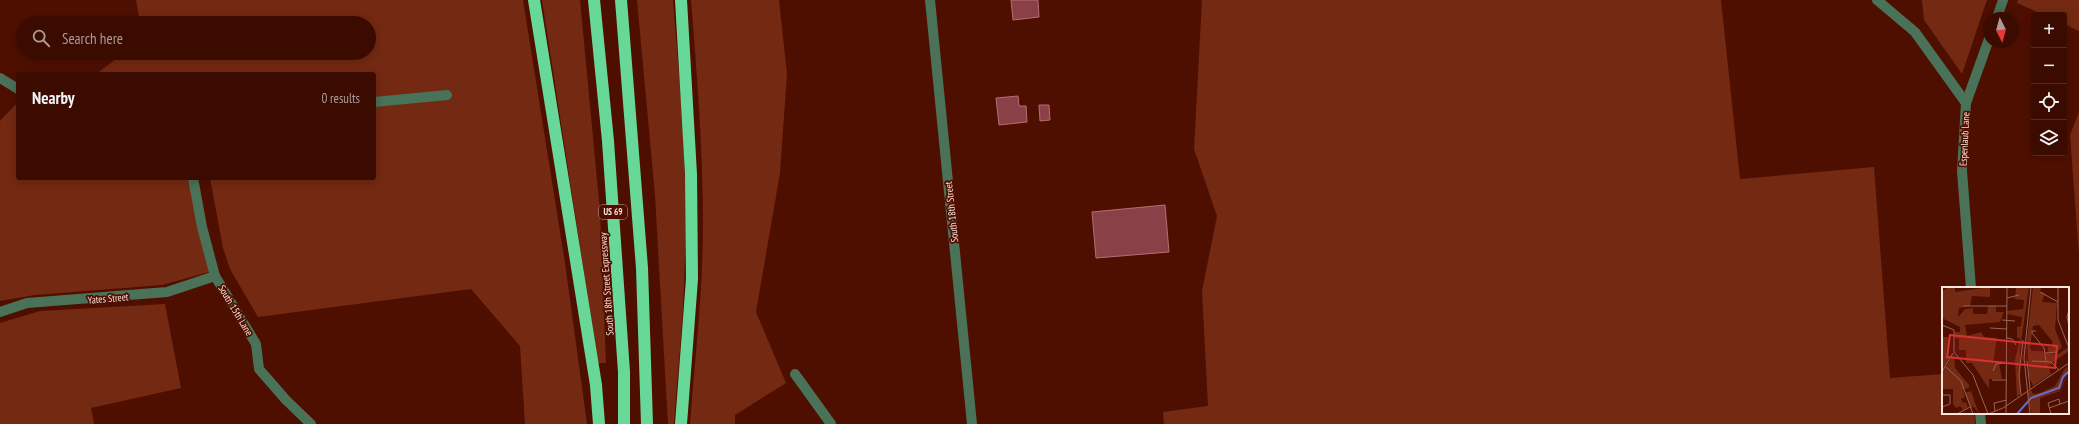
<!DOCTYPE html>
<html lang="en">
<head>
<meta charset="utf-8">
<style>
	:root { --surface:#3b0b00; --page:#46190f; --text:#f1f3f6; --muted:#ac9b99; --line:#542b22 }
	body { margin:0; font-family:"PT Sans Narrow",sans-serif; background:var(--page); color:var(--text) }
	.controls { position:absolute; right:12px; top:12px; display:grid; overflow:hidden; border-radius:4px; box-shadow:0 2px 10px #0003 }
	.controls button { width:36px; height:36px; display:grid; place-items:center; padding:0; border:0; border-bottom:1px solid var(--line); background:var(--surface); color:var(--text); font:20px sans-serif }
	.compass { position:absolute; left:1983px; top:12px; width:36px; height:36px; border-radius:50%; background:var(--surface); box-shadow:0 2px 10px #0003; rotate:174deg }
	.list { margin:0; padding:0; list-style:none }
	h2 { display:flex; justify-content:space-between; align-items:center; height:52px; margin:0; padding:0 16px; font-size:17px }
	h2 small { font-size:13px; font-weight:400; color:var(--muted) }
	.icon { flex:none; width:22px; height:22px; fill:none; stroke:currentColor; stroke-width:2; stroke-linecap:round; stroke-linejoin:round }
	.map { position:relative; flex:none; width:2079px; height:424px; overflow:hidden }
	.search { position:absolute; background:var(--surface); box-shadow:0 2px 10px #0003; left:16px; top:16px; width:360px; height:44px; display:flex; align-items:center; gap:10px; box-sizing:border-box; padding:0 14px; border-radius:22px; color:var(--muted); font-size:15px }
	.panel { position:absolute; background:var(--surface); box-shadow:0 2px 10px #0003; left:16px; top:72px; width:360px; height:108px; border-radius:4px }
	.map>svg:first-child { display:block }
</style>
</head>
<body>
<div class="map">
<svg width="2079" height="424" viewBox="0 0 2079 424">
	<rect width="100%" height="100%" fill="#4f0f00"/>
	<g fill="#742912">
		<polygon points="136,0 523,0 565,263 587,424 525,424 520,346 471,289 258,317 230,269 223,248 210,178 374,178 374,74 96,74 124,53 369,53 369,23 140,23"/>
		<polygon points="542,0 580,0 600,211 606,363 598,363"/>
		<path d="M637 0H673C680 86 688 172 685 258 684 313 678 369 674 424H668L655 195Z"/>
		<path d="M691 0H779L787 74 780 173 756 312 786 383 735 415V424H690C695 358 703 291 703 224 703 149 697 75 691 0Z"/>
		<polygon points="1202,0 1721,0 1740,179 1874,167 1890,378 1943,374 1943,413 1974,413 1975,424 1164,424 1163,412 1208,406 1202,291 1217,216 1194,149"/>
		<polygon points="1922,0 1987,0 1962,74 1924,20"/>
		<polygon points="2018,0 2079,0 2079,31 2064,24 2064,15 2044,15 2017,3"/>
		<polygon points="18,102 18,178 189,178 209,272 162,285 35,295 0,301 0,121"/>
		<polygon points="2079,112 2079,256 2070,135"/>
		<polygon points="165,304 181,388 91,408 94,424 0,424 0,323 40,311"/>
	</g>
	<g fill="#894147" stroke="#b96c71">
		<polygon points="1011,0 1038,0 1039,17 1013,20"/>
		<polygon points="1018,96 1019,106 1026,106 1027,122 999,125 996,98"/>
		<polygon points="1039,105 1049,105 1050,120 1040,121"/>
		<polygon points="1165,205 1169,252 1096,258 1092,212"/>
	</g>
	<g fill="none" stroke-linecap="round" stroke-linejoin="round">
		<g stroke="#497259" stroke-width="10">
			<polyline points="930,0 972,424"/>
			<polyline points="1877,0 1915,32 1966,103"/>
			<polyline points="1997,18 2003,0"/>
			<polyline points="0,78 18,89"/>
			<polyline points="374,102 447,95"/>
			<polyline points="193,178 202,227 215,276 256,344 259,369 286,400 311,424"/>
			<polyline points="1971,288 1962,171 1966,103 1989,39"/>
			<polyline points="0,312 27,303 167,292 215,276"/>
			<polyline points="795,374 831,424"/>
			<polyline points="1980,413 1981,424"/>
		</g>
		<g stroke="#68d899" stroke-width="12">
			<polyline points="534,0 596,385 599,424"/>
			<polyline points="594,0 608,141 624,372 624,424"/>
			<polyline points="621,0 642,268 647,424"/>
			<polyline points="681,0 691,174 692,279 681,424"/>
		</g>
	</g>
	<g text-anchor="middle" stroke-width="3.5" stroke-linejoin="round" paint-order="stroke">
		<rect fill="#4f0f00" stroke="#c9a49a" stroke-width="1" x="599" y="205" width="28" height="14" rx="3"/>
		<g font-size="9" font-weight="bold" fill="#fde4dc">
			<text x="613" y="215">US 69</text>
		</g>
		<g font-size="10" fill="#fde4dc" stroke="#4f0f00">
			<text transform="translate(1964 139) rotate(-87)" y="4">Espenlaub Lane</text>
			<text transform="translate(951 212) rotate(-96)" y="4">South 18th Street</text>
			<text transform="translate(606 284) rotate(-94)" y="4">South 18th Street Expressway</text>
			<text transform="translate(108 298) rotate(-5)" y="4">Yates Street</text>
			<text transform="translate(236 310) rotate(59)" y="4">South 15th Lane</text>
		</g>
	</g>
	<g transform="translate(1942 287)">
		<rect width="127" height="127" fill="#4f0f00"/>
		<path d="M13 0V5L48 0V10L30 9 28 19 17 21 16 30 23 22 31 21V27H45L46 19H54V25H62L58 35 23 38 25 49 39 45 42 50 55 51 51 76H57L60 92H47V102L30 76H24V63H17V52L13 51V45H18V40L0 31V5L5 1ZM74 0H87L78 63V106L75 111 73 73 78 51H75V40L79 39 80 30 65 27V24L81 22 82 13 73 12ZM91 0H99L98 5 103 6 100 15 115 16 113 42 120 60 115 65H106V60H111L110 54 97 38 91 39 88 61 90 64H101L104 73V66L117 67 126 60 127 64 106 79 109 87 91 99 87 90 85 53ZM0 50H7L4 68 8 70 0 84ZM12 67 13 81 27 98V101L21 102 23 110 19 112 21 116 24 115 26 120 21 123 18 119 14 121 11 117V102H0V86ZM127 79 117 101 87 111 85 106 89 103 91 107 98 106 113 99 122 83ZM127 85 118 104 98 111V127H90L86 115 92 110 117 103ZM29 104 37 127 32 120 29 121 23 106Z" fill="#742912"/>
		<path fill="none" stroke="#666fc9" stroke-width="2" d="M75 127 89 111 117 101 121 90 127 84"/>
		<path fill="none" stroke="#956458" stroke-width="1" d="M116 0V33L127 61M98 5 116 15M65 11 77 8M21 19H65M127 23 125 30 127 39M60 33 73 34M0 38 12 43V65L31 88 46 127M48 41 65 42M94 44H90V46L102 61 104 74M65 51 70 52 74 58M103 66 116 65M85 74 88 102M90 74 109 75 117 83M4 80 19 94 31 127M51 84 54 77 65 76M0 85 11 66M50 93H65M0 108H8V117L0 120M79 108 77 88 81 53M107 121 127 114M53 124 52 116 65 113M15 127 28 120M46 127 61 121 127 76M64 127 65 0M88 127 82 71 89 0M109 127 106 116 117 112 118 117"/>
		<path fill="#d83131" fill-opacity="0.15" stroke="#d83131" stroke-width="2" d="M8 48 115 59 113 81 5 70Z"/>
		<rect width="127" height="127" fill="none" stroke="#fde4dc" stroke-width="2"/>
	</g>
</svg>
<div class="controls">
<button>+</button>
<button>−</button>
<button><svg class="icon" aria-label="locate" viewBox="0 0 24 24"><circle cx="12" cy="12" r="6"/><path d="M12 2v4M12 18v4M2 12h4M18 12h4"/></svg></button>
<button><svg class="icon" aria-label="layers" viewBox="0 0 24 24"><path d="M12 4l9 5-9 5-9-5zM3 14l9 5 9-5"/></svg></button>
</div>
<svg class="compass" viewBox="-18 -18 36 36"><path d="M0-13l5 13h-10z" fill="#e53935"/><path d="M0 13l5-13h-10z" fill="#ac9b99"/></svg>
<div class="search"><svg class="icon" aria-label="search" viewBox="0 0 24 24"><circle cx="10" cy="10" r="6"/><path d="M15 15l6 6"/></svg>Search here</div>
<section class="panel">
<h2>Nearby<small>0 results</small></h2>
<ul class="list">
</ul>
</section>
</div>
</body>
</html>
